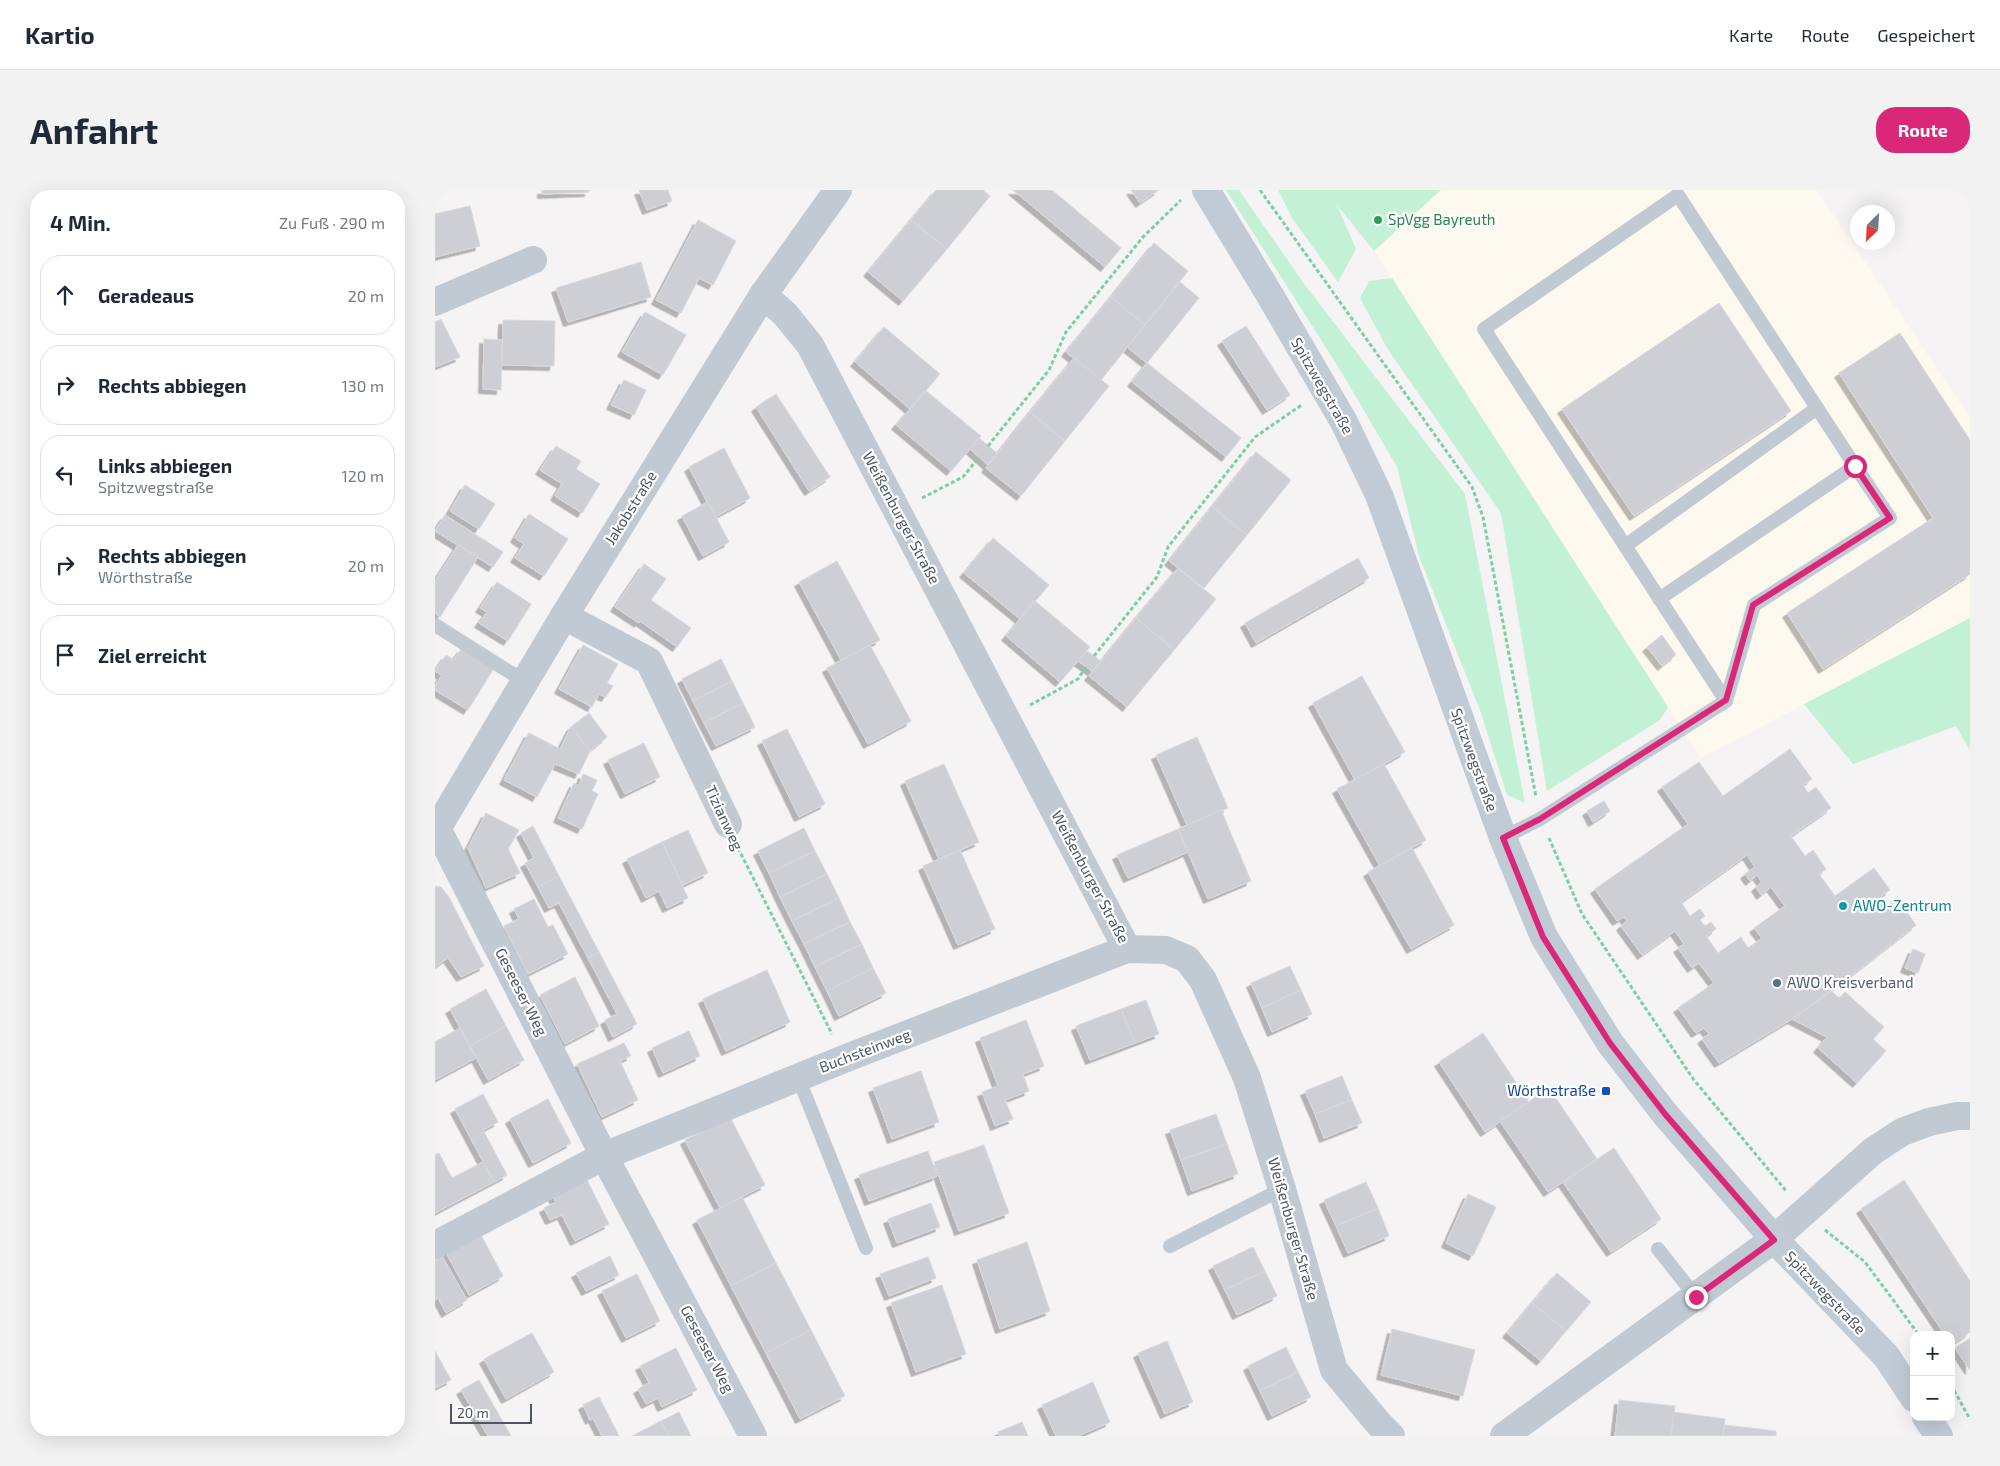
<!DOCTYPE html>
<html lang="de">
<head>
<meta charset="utf-8">
<style>
	:root { --surface:#fff; --page:#f2f2f3; --text:#1f2937; --muted:#747a83; --line:#e0e1e3; --accent:#db2777 }
	body { margin:0; font-family:"Exo 2",sans-serif; background:var(--page); color:var(--text) }
	.controls { position:absolute; right:15px; bottom:15px; display:grid; overflow:hidden; border-radius:10px; box-shadow:0 5px 20px #0002 }
	.controls button { width:45px; height:45px; display:grid; place-items:center; padding:0; border:0; border-bottom:1px solid var(--line); background:var(--surface); color:var(--text); font:25px sans-serif }
	.compass { position:absolute; left:1415px; top:15px; width:45px; height:45px; border-radius:50%; background:var(--surface); box-shadow:0 5px 20px #0002; rotate:204deg }
	.scale { position:absolute; left:15px; bottom:12px; width:82px; box-sizing:border-box; padding-left:5px; border:2px solid #4a5661; border-top:0; font-size:14px; line-height:18px; white-space:nowrap; color:#4a5661; -webkit-text-stroke:4px #fff; paint-order:stroke }
	.stop { position:absolute; width:15px; height:15px; margin:-11px; border:4px solid #db2777; border-radius:50%; background:#fff }
	.stop.end { background:#db2777; border-color:#fff; box-shadow:0 1px 5px #0008 }
	.list { margin:0; padding:0; list-style:none }
	h2 { display:flex; justify-content:space-between; align-items:center; height:65px; margin:0; padding:0 20px; font-size:21px }
	h2 small { font-size:16px; font-weight:400; color:var(--muted) }
	.list li { display:grid; grid-template-columns:32px 1fr auto; gap:15px; align-items:center; box-sizing:border-box; height:80px; margin:0 10px 10px; padding:0 10px; border:1px solid var(--line); border-radius:20px }
	.list b { display:block; font-size:19px; white-space:nowrap }
	.list p { margin:0; font-size:16px; white-space:nowrap; color:var(--muted) }
	.list em { font-size:16px; font-style:normal; color:var(--muted) }
	.icon { flex:none; width:28px; height:28px; fill:none; stroke:currentColor; stroke-width:2; stroke-linecap:round; stroke-linejoin:round }
	.map { position:relative; flex:none; width:1535px; height:1246px; overflow:hidden; border-radius:20px }
	header { display:flex; align-items:center; gap:30px; box-sizing:border-box; height:70px; padding:0 25px; background:var(--surface); border-bottom:1px solid var(--line) }
	header strong { font-size:24px }
	nav { display:flex; gap:28px; margin-inline-start:auto; font-size:18px }
	.intro { display:flex; align-items:center; justify-content:space-between; box-sizing:border-box; height:120px; padding:0 30px }
	h1 { margin:0; font-size:35px }
	.button { padding:12px 22px; border-radius:20px; background:var(--accent); color:#fff; font-size:18px; font-weight:700 }
	main { display:flex; gap:30px; padding:0 30px }
	aside { flex:1; background:var(--surface); border-radius:20px; box-shadow:0 5px 20px #0002 }
	.map>svg:first-child { display:block }
</style>
</head>
<body>
<header>
<strong>Kartio</strong>
<nav><a>Karte</a><a>Route</a><a>Gespeichert</a></nav>
</header>
<div class="intro"><h1>Anfahrt</h1><a class="button">Route</a></div>
<main>
<aside>
<h2>4 Min.<small>Zu Fuß · 290 m</small></h2>
<ul class="list">
<li><svg class="icon" aria-label="ahead" viewBox="0 0 24 24"><path d="M12 20V5M6 11l6-6 6 6"/></svg><div><b>Geradeaus</b></div><em>20 m</em></li>
<li><svg class="icon" aria-label="right" viewBox="0 0 24 24"><path d="M7 20v-9h11M14 6l5 5-5 5"/></svg><div><b>Rechts abbiegen</b></div><em>130 m</em></li>
<li><svg class="icon" aria-label="left" viewBox="0 0 24 24"><path d="M17 20v-9H6M10 6l-5 5 5 5"/></svg><div><b>Links abbiegen</b><p>Spitzwegstraße</p></div><em>120 m</em></li>
<li><svg class="icon" aria-label="right" viewBox="0 0 24 24"><path d="M7 20v-9h11M14 6l5 5-5 5"/></svg><div><b>Rechts abbiegen</b><p>Wörthstraße</p></div><em>20 m</em></li>
<li><svg class="icon" aria-label="arrive" viewBox="0 0 24 24"><path d="M6 21V4h12l-3 4 3 4H6"/></svg><div><b>Ziel erreicht</b></div></li>
</ul>
</aside>
<div class="map">
<svg width="1535" height="1246" viewBox="0 0 1535 1246">
	<defs>
		<filter id="shadow"><feDropShadow dx="-4.5" dy="4.5" stdDeviation="0" flood-color="#0004"/></filter>
	</defs>
	<rect width="100%" height="100%" fill="#f5f3f3"/>
	<polygon fill="#fdf9ef" points="1006,0 1382,0 1535,228 1535,428 1266,568 939,61"/>
	<g fill="#c3f1d5">
		<polygon points="791,0 804,0 867,91 1030,304 1090,613 1072,605 1046,523 984,366 962,277 907,183"/>
		<polygon points="843,0 1006,0 939,61 902,15 921,59 903,92 857,28"/>
		<polygon points="957,88 1233,517 1225,530 1112,601 1066,323 952,158 925,108 934,91"/>
		<polygon points="1535,428 1535,560 1521,536 1418,574 1369,514"/>
	</g>
	<g fill="#cdcfd5" stroke="#d7d9de" fill-rule="evenodd" filter="url(#shadow)">
		<polygon points="107,0 154,0 154,2 107,4"/>
		<polygon points="204,0 233,0 237,11 212,20"/>
		<polygon points="501,0 548,0 555,6 512,59 476,30"/>
		<polygon points="578,0 617,0 686,58 670,77"/>
		<polygon points="696,0 724,0 705,13"/>
		<polygon points="35,16 45,56 0,67 0,24"/>
		<polygon points="263,30 301,51 278,95 264,88 246,123 221,110"/>
		<polygon points="476,30 512,59 468,111 433,82"/>
		<polygon points="719,53 753,81 710,135 676,107"/>
		<polygon points="206,72 216,107 133,132 121,98"/>
		<polygon points="745,92 764,108 712,173 692,157"/>
		<polygon points="676,107 710,135 666,190 631,162"/>
		<polygon points="1284,113 1356,221 1199,326 1127,219"/>
		<polygon points="210,122 251,145 228,185 187,162"/>
		<polygon points="6,129 25,167 0,177 0,132"/>
		<polygon points="68,130 120,131 119,176 67,175"/>
		<polygon points="811,136 855,205 832,220 787,151"/>
		<polygon points="449,137 505,184 475,219 420,172"/>
		<polygon points="1465,143 1535,250 1535,384 1388,479 1352,423 1498,328 1404,183"/>
		<polygon points="49,149 67,150 66,200 48,199"/>
		<polygon points="639,168 674,196 630,251 595,222"/>
		<polygon points="712,173 806,248 791,267 697,192"/>
		<polygon points="189,190 211,200 199,225 176,215"/>
		<polygon points="491,201 546,246 516,281 461,235"/>
		<polygon points="341,204 395,287 374,301 321,217"/>
		<polygon points="595,222 630,251 586,306 551,278"/>
		<polygon points="544,248 562,263 553,275 535,259"/>
		<polygon points="121,256 146,271 141,279 165,294 147,323 120,306 127,294 105,280"/>
		<polygon points="289,258 315,308 280,327 254,277"/>
		<polygon points="821,262 856,290 812,345 777,317"/>
		<polygon points="30,295 60,314 44,339 15,321"/>
		<polygon points="273,312 294,352 268,366 247,326"/>
		<polygon points="777,317 812,345 769,398 734,371"/>
		<polygon points="94,324 133,349 109,386 80,368 89,354 80,348"/>
		<polygon points="10,325 68,362 58,377 0,341"/>
		<polygon points="558,348 614,395 585,429 529,383"/>
		<polygon points="23,355 43,367 5,427 0,423 0,391"/>
		<polygon points="923,368 934,388 821,453 810,433"/>
		<polygon points="402,371 445,450 406,470 364,392"/>
		<polygon points="209,374 231,389 216,410 256,438 242,457 205,431 204,433 180,417"/>
		<polygon points="743,378 781,409 739,460 701,428"/>
		<polygon points="62,392 96,414 73,451 44,433 52,422 45,418"/>
		<polygon points="600,411 655,457 625,492 571,446"/>
		<polygon points="701,428 739,460 692,517 654,486"/>
		<polygon points="1227,445 1241,465 1227,476 1212,457"/>
		<polygon points="148,455 183,474 172,493 178,496 171,507 164,504 157,517 124,499"/>
		<polygon points="435,455 476,531 433,554 392,478"/>
		<polygon points="27,458 59,478 33,520 0,500 0,496 7,485 0,481 11,465 19,470"/>
		<polygon points="652,461 666,471 657,481 643,471"/>
		<polygon points="286,469 297,491 258,511 247,489"/>
		<polygon points="927,486 970,562 920,590 878,513"/>
		<polygon points="297,491 308,513 269,533 258,511"/>
		<polygon points="308,513 320,537 281,556 269,533"/>
		<polygon points="154,523 172,547 155,561 136,537"/>
		<polygon points="136,537 155,561 144,584 120,574 102,607 69,590 94,543 125,559"/>
		<polygon points="352,539 390,614 364,627 327,551"/>
		<polygon points="762,547 793,618 752,635 721,565"/>
		<polygon points="209,553 225,587 190,604 173,570"/>
		<path d="M1355 559 1377 589 1368 595 1373 603 1381 597 1396 618 1356 646 1370 666 1378 660 1391 679 1384 684 1400 706 1439 678 1455 700 1446 706 1452 716 1462 708 1481 735 1396 801 1357 829 1284 873 1267 849 1274 844 1269 838 1261 843 1243 818 1279 793 1264 773 1257 778 1243 758 1249 754 1240 741 1207 765 1186 736 1192 731 1189 727 1182 731 1160 699 1253 634 1227 597 1264 572 1288 606ZM1312 665 1320 677 1310 684 1315 691 1322 685 1327 692 1321 697 1326 705 1336 697 1350 716 1319 738 1327 748 1313 758 1306 747 1283 763 1271 746 1281 739 1276 732 1270 736 1265 730 1270 726 1265 719 1255 726 1246 712Z"/>
		<polygon points="509,574 544,652 504,669 470,591"/>
		<polygon points="949,574 991,650 945,676 902,599"/>
		<polygon points="148,584 162,590 157,601 163,604 147,639 123,628 139,593 144,596"/>
		<polygon points="1169,611 1175,621 1158,632 1152,621"/>
		<polygon points="786,620 816,691 773,709 743,639"/>
		<polygon points="51,623 84,640 73,659 85,683 51,698 33,658"/>
		<polygon points="98,636 124,686 103,697 90,673 99,668 86,643"/>
		<polygon points="369,638 380,661 334,683 323,661"/>
		<polygon points="743,639 753,662 693,688 682,665"/>
		<polygon points="253,640 273,683 248,695 227,652"/>
		<polygon points="227,652 253,708 232,718 224,701 211,708 192,669"/>
		<polygon points="977,658 1019,735 976,759 933,682"/>
		<polygon points="525,660 560,739 523,755 488,676"/>
		<polygon points="380,661 392,684 345,707 334,683"/>
		<polygon points="392,684 404,708 357,731 345,707"/>
		<polygon points="124,686 164,762 153,768 124,713 114,718 103,697"/>
		<polygon points="0,696 6,697 14,707 49,776 26,787 13,768 0,777"/>
		<polygon points="404,708 415,732 369,754 357,731"/>
		<polygon points="99,709 113,737 118,735 133,764 93,784 69,736 84,729 79,719"/>
		<polygon points="415,732 427,754 380,777 369,754"/>
		<polygon points="427,754 438,778 392,801 380,777"/>
		<polygon points="1478,759 1490,764 1483,783 1470,778"/>
		<polygon points="164,762 202,834 178,847 170,830 182,824 153,768"/>
		<polygon points="855,776 866,800 827,818 816,793"/>
		<polygon points="438,778 451,803 404,826 392,801"/>
		<polygon points="332,780 355,832 291,861 268,809"/>
		<polygon points="140,787 164,836 130,854 105,805"/>
		<polygon points="51,799 71,836 35,856 15,819"/>
		<polygon points="866,800 877,824 837,842 827,818"/>
		<polygon points="1396,801 1404,808 1410,802 1449,837 1438,849 1451,861 1422,893 1383,858 1392,847 1357,829"/>
		<polygon points="711,810 724,844 700,853 686,819"/>
		<polygon points="686,819 700,853 655,870 641,836"/>
		<polygon points="591,830 609,876 588,884 594,901 570,910 578,929 560,936 547,902 563,896 545,848"/>
		<polygon points="71,836 89,870 53,890 35,856"/>
		<polygon points="25,838 41,868 0,890 0,852"/>
		<polygon points="254,841 265,866 228,883 217,858"/>
		<polygon points="1048,843 1094,912 1050,942 1004,872"/>
		<polygon points="189,853 196,866 185,871 203,910 167,927 142,874"/>
		<polygon points="486,881 504,932 457,949 438,898"/>
		<polygon points="907,886 917,910 880,924 870,901"/>
		<polygon points="1114,898 1162,969 1113,1002 1065,931"/>
		<polygon points="48,904 63,932 48,940 72,985 59,992 20,919"/>
		<polygon points="113,909 136,953 98,973 75,929"/>
		<polygon points="917,910 927,933 889,948 880,924"/>
		<polygon points="781,924 792,954 746,970 735,940"/>
		<polygon points="295,927 330,995 285,1018 250,950"/>
		<polygon points="792,954 803,984 757,1001 746,970"/>
		<polygon points="549,955 574,1023 524,1041 499,972"/>
		<polygon points="1179,958 1226,1029 1176,1062 1128,992"/>
		<polygon points="493,961 502,986 434,1011 424,985"/>
		<polygon points="4,963 17,988 48,972 59,992 0,1023 0,965"/>
		<polygon points="150,986 174,1034 140,1051 127,1025 115,1030 109,1018 121,1012 116,1003"/>
		<polygon points="1469,990 1535,1091 1535,1142 1516,1155 1516,1145 1510,1145 1426,1019"/>
		<polygon points="931,992 943,1018 901,1036 889,1010"/>
		<polygon points="1033,1004 1061,1017 1038,1066 1011,1053"/>
		<polygon points="307,1007 341,1073 296,1096 262,1030"/>
		<polygon points="496,1013 505,1037 462,1053 453,1029"/>
		<polygon points="943,1018 954,1046 913,1063 901,1036"/>
		<polygon points="41,1036 68,1086 34,1105 7,1055"/>
		<polygon points="592,1052 615,1121 565,1139 542,1070"/>
		<polygon points="818,1057 830,1081 790,1100 778,1076"/>
		<polygon points="7,1066 32,1110 11,1123 3,1108 0,1110 0,1070"/>
		<polygon points="175,1066 184,1085 151,1101 141,1083"/>
		<polygon points="493,1067 501,1088 454,1106 445,1084"/>
		<polygon points="341,1073 376,1140 331,1163 296,1096"/>
		<polygon points="830,1081 842,1106 802,1125 790,1100"/>
		<polygon points="1122,1083 1156,1112 1131,1141 1097,1113"/>
		<polygon points="202,1084 225,1131 191,1148 167,1101"/>
		<polygon points="507,1095 531,1164 481,1182 456,1113"/>
		<polygon points="1097,1113 1131,1141 1106,1171 1072,1143"/>
		<polygon points="957,1139 1040,1160 1028,1206 946,1185"/>
		<polygon points="376,1140 410,1206 365,1229 331,1163"/>
		<polygon points="97,1143 119,1182 71,1209 49,1169"/>
		<polygon points="1535,1148 1535,1180 1520,1158"/>
		<polygon points="732,1151 758,1212 730,1224 703,1163"/>
		<polygon points="851,1157 863,1182 825,1201 813,1176"/>
		<polygon points="241,1158 262,1200 227,1217 223,1208 211,1214 203,1199 214,1193 205,1176"/>
		<polygon points="0,1161 16,1190 0,1198"/>
		<polygon points="863,1182 876,1207 837,1226 825,1201"/>
		<polygon points="44,1190 76,1246 53,1246 26,1200"/>
		<polygon points="658,1192 675,1232 643,1246 621,1246 607,1215"/>
		<polygon points="164,1207 184,1246 167,1246 158,1228 155,1230 148,1215"/>
		<polygon points="1184,1210 1240,1216 1236,1246 1180,1246"/>
		<polygon points="244,1222 256,1246 234,1246 226,1231"/>
		<polygon points="1239,1222 1290,1229 1288,1246 1236,1246"/>
		<polygon points="226,1231 234,1246 197,1246"/>
		<polygon points="587,1232 593,1246 565,1246 563,1242"/>
		<polygon points="1290,1235 1341,1241 1341,1246 1288,1246"/>
	</g>
	<g fill="none" stroke-linecap="round" stroke-linejoin="round">
		<g stroke="#7ad0a6" stroke-width="3" stroke-dasharray="4 2.5" stroke-linecap="butt">
			<polyline points="825,0 1037,297 1048,327 1101,607"/>
			<polyline points="553,256 614,180 631,142 708,47 746,10"/>
			<polyline points="487,308 528,287 544,267"/>
			<polyline points="659,466 722,387 733,357 820,247 868,214"/>
			<polyline points="595,515 643,489 651,477"/>
			<polyline points="1114,648 1147,724 1259,890 1352,1002"/>
			<polyline points="303,658 397,844"/>
			<polyline points="1390,1040 1430,1072 1484,1145"/>
			<polyline points="1516,1195 1535,1229"/>
		</g>
		<g stroke="#c1cad2" stroke-width="14">
			<polyline points="1190,356 1382,218"/>
			<polyline points="1224,409 1420,276 1243,5 1049,139 1291,511"/>
			<polyline points="0,435 89,491"/>
			<polyline points="1068,648 1105,629 1291,511 1319,415 1455,328 1420,276"/>
			<polyline points="363,887 431,1058"/>
			<polyline points="735,1056 847,999"/>
			<polyline points="1223,1059 1261,1107"/>
		</g>
		<g stroke="#c1cad2" stroke-width="28">
			<polyline points="328,105 350,124 375,155 692,759"/>
			<polyline points="0,112 98,70"/>
			<polyline points="129,426 214,471 293,634"/>
			<polyline points="0,637 2,638 169,966 318,1246"/>
			<polyline points="0,642 129,426 328,105 403,0"/>
			<polyline points="0,1055 169,966 414,867 692,759 731,760 752,769 768,790 812,888 847,999 899,1180 944,1234 956,1246"/>
			<polyline points="1069,1246 1339,1049 1438,961 1467,942 1494,932 1522,926 1535,926"/>
		</g>
		<g stroke="#c1cbd6" stroke-width="28">
			<polyline points="771,0 833,102 909,232 944,305 1068,648 1109,747 1175,853 1230,924 1339,1049 1451,1166 1479,1208"/>
			<polyline points="1491,1227 1504,1246"/>
		</g>
	</g>
	<g fill="none" stroke-linecap="round" stroke-linejoin="round">
		<polyline stroke="#db2777" stroke-width="6" points="1261,1107 1339,1050 1230,924 1175,853 1108,747 1068,648 1105,629 1291,510 1318,415 1455,328 1420,276"/>
	</g>
	<circle fill="#2e9e5b" stroke="#fff" stroke-width="2" cx="943" cy="30" r="5"/>
	<circle fill="#0f9aa8" stroke="#fff" stroke-width="2" cx="1408" cy="716" r="5"/>
	<circle fill="#5c6f8a" stroke="#fff" stroke-width="2" cx="1342" cy="793" r="5"/>
	<rect fill="#1a4fb4" stroke="#fff" stroke-width="2" x="1166" y="896" width="10" height="10" rx="2.5"/>
	<g text-anchor="middle" stroke-width="4.5" stroke-linejoin="round" paint-order="stroke">
		<g font-size="15" fill="#27864d" stroke="#fff" text-anchor="start">
			<text x="953" y="35">SpVgg Bayreuth</text>
		</g>
		<g font-size="15" fill="#4a5661" stroke="#fff">
			<text transform="translate(887 196) rotate(60)" y="5">Spitzwegstraße</text>
			<text transform="translate(196 318) rotate(-58)" y="5">Jakobstraße</text>
			<text transform="translate(466 328) rotate(62)" y="5">Weißenburger Straße</text>
			<text transform="translate(1039 570) rotate(70)" y="5">Spitzwegstraße</text>
			<text transform="translate(289 628) rotate(65)" y="5">Tizianweg</text>
			<text transform="translate(655 687) rotate(62)" y="5">Weißenburger Straße</text>
			<text transform="translate(86 802) rotate(63)" y="5">Geseeser Weg</text>
			<text transform="translate(430 861) rotate(-21)" y="5">Buchsteinweg</text>
			<text transform="translate(858 1039) rotate(74)" y="5">Weißenburger Straße</text>
			<text transform="translate(1390 1103) rotate(46)" y="5">Spitzwegstraße</text>
			<text transform="translate(272 1159) rotate(62)" y="5">Geseeser Weg</text>
		</g>
		<g font-size="15" fill="#0d838f" stroke="#fff" text-anchor="start">
			<text x="1418" y="721">AWO-Zentrum</text>
		</g>
		<g font-size="15" fill="#4e5e75" stroke="#fff" text-anchor="start">
			<text x="1352" y="798">AWO Kreisverband</text>
		</g>
		<g font-size="15" fill="#164399" stroke="#fff" text-anchor="end">
			<text x="1161" y="906">Wörthstraße</text>
		</g>
	</g>
</svg>
<div class="controls">
<button>+</button>
<button>−</button>
</div>
<svg class="compass" viewBox="-18 -18 36 36"><path d="M0-13l5 13h-10z" fill="#e53935"/><path d="M0 13l5-13h-10z" fill="#747a83"/></svg>
<div class="scale">20 m</div>
<div class="stop" style="left:1420px;top:276px"></div>
<div class="stop end" style="left:1261px;top:1107px"></div>
</div>
</main>
</body>
</html>
